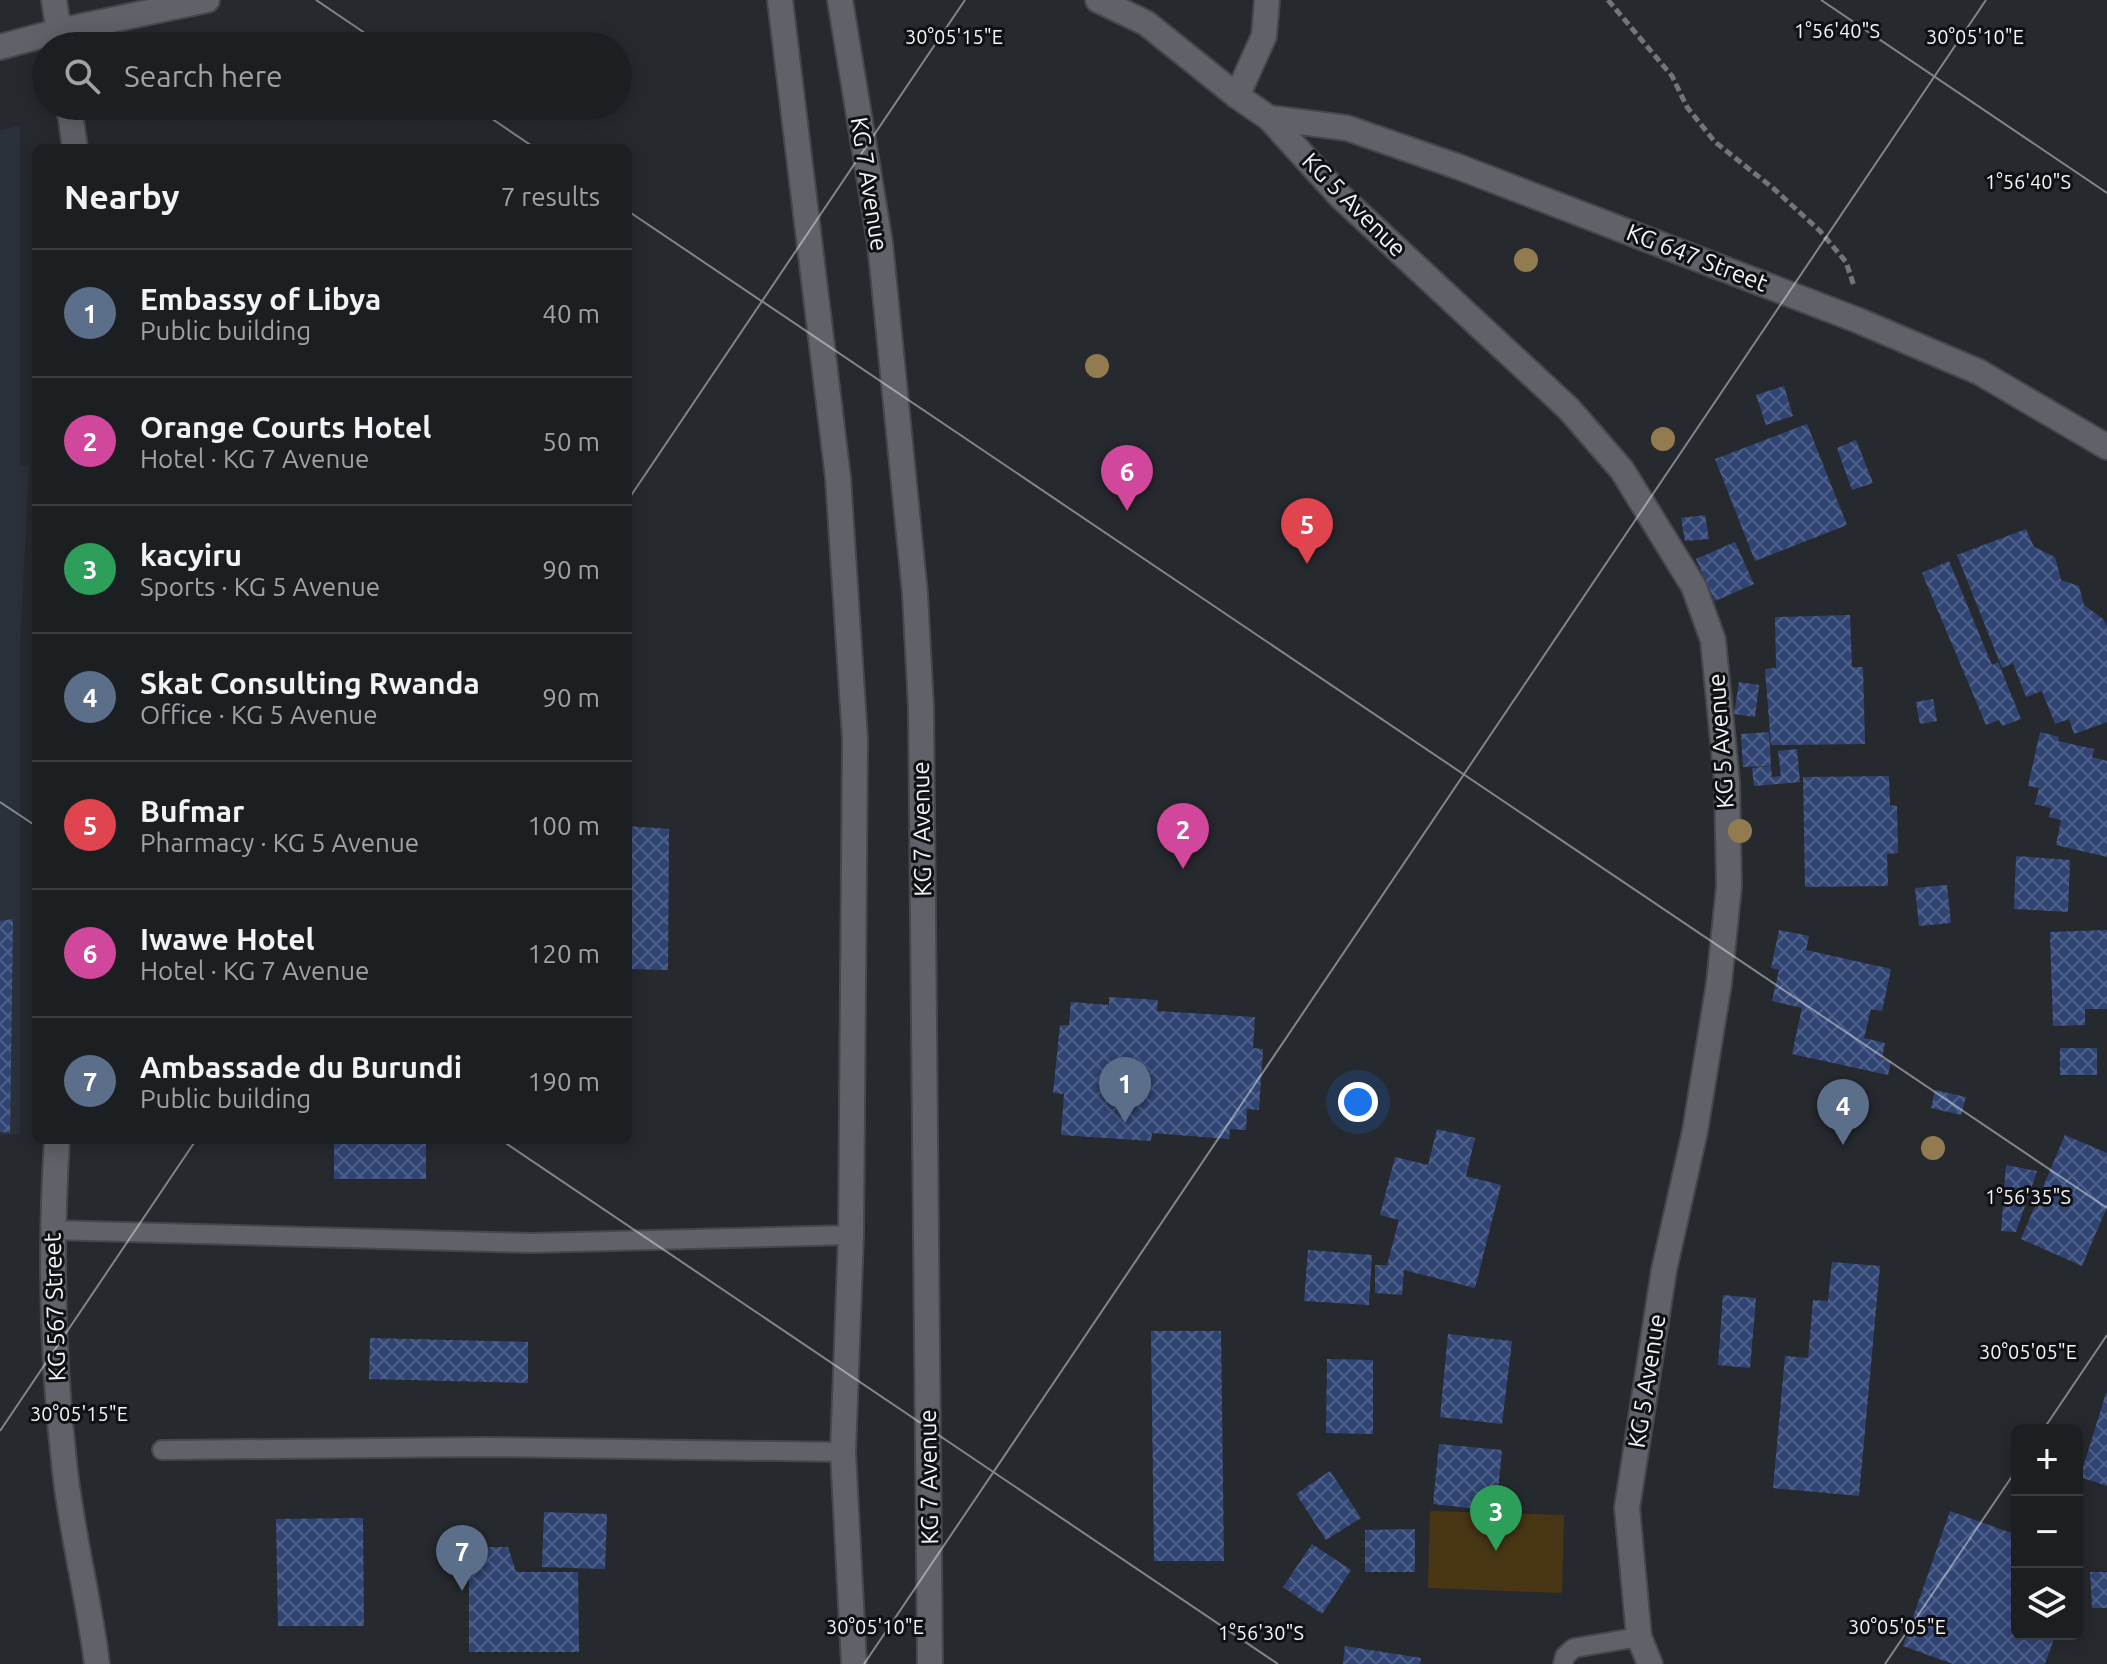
<!DOCTYPE html>
<html lang="en">
<head>
<meta charset="utf-8">
<style>
	:root { --surface:#1c1f22; --page:#25272a; --text:#f1f3f6; --muted:#a0a2a5; --line:#3a3d40; --accent:#e8ac37 }
	body { margin:0; font-family:Ubuntu,sans-serif; background:var(--page); color:var(--text) }
	.controls { position:absolute; right:24px; bottom:24px; display:grid; overflow:hidden; border-radius:12px; box-shadow:0 4px 20px #0003 }
	.controls button { width:72px; height:72px; display:grid; place-items:center; padding:0; border:0; border-bottom:2px solid var(--line); background:var(--surface); color:var(--text); font:40px sans-serif }
	.you { position:absolute; left:1358px; top:1102px; width:28px; height:28px; margin:-20px; border:6px solid #fff; border-radius:50%; background:#1a73e8; box-shadow:0 0 0 12px #1a73e833 }
	.badge { display:grid; place-items:center; width:52px; height:52px; border-radius:50%; background:var(--accent); color:#fff; font-size:26px; font-weight:700 }
	.pin { position:absolute; translate:-50% -66px; filter:drop-shadow(0 2px 4px #0008) }
	.pin::after { content:''; position:absolute; top:42px; width:28px; height:24px; background:inherit; clip-path:polygon(0 0,100% 0,50% 100%) }
	.list { margin:0; padding:0; list-style:none }
	h2 { display:flex; justify-content:space-between; align-items:center; height:104px; margin:0; padding:0 32px; font-size:34px }
	h2 small { font-size:26px; font-weight:400; color:var(--muted) }
	.list li { display:grid; grid-template-columns:52px 1fr auto; gap:24px; align-items:center; box-sizing:border-box; height:128px; padding:0 32px; border-top:2px solid var(--line) }
	.list b { display:block; font-size:30px; white-space:nowrap }
	.list p { margin:0; font-size:26px; white-space:nowrap; color:var(--muted) }
	.list em { font-size:26px; font-style:normal; color:var(--muted) }
	.icon { flex:none; width:44px; height:44px; fill:none; stroke:currentColor; stroke-width:2; stroke-linecap:round; stroke-linejoin:round }
	.map { position:relative; flex:none; width:2107px; height:1664px; overflow:hidden }
	.search { position:absolute; background:var(--surface); box-shadow:0 4px 20px #0003; left:32px; top:32px; width:600px; height:88px; display:flex; align-items:center; gap:20px; box-sizing:border-box; padding:0 28px; border-radius:44px; color:var(--muted); font-size:30px }
	.panel { position:absolute; background:var(--surface); box-shadow:0 4px 20px #0003; left:32px; top:144px; width:600px; height:1000px; border-radius:12px }
	.map>svg:first-child { display:block }
</style>
</head>
<body>
<div class="map">
<svg width="2107" height="1664" viewBox="0 0 2107 1664">
	<defs>
		<pattern id="building-cross-hatch" width="8" height="8" patternUnits="userSpaceOnUse" patternTransform="scale(2)"><rect width="8" height="8" fill="#314574"/><path d="M0 0l8 8M0 8l8-8" fill="none" stroke="#4f6089"/></pattern>
	</defs>
	<rect width="100%" height="100%" fill="#26292e"/>
	<polygon fill="#2b313b" points="20,125 20,465 29,466 20,648 20,1134 0,1135 0,131"/>
	<polygon fill="#493615" points="1430,1511 1564,1515 1562,1593 1428,1588"/>
	<g fill="url(#building-cross-hatch)">
		<polygon points="1784,386 1793,416 1766,425 1756,395"/>
		<polygon points="1807,424 1847,525 1755,561 1715,459"/>
		<polygon points="1856,440 1873,483 1852,490 1837,448"/>
		<polygon points="1705,515 1709,539 1685,541 1681,518"/>
		<polygon points="2026,529 2034,547 2055,557 2061,580 2079,586 2084,605 2103,619 2107,626 2107,722 2074,734 2069,719 2055,724 2042,691 2026,697 2013,663 2002,668 1957,555"/>
		<polygon points="1735,542 1754,584 1715,601 1696,559"/>
		<polygon points="1949,561 1992,665 1998,662 2021,719 2002,726 1999,720 1986,725 1922,573"/>
		<polygon points="1850,615 1852,667 1863,667 1865,744 1771,745 1765,669 1776,668 1775,617"/>
		<polygon points="1739,682 1759,685 1755,717 1734,714"/>
		<polygon points="1933,699 1937,721 1920,724 1916,702"/>
		<polygon points="1769,732 1771,766 1743,767 1741,734"/>
		<polygon points="2040,732 2059,737 2058,741 2094,749 2092,757 2107,761 2107,857 2056,845 2061,820 2049,817 2051,808 2035,804 2039,788 2028,786"/>
		<polygon points="1797,749 1800,782 1754,786 1752,768 1771,766 1772,777 1781,776 1778,751"/>
		<polygon points="1889,776 1890,805 1897,806 1898,853 1887,854 1888,886 1805,887 1803,777"/>
		<polygon points="628,826 669,829 668,970 628,969"/>
		<polygon points="2016,856 2070,860 2068,912 2014,909"/>
		<polygon points="1947,885 1951,923 1919,926 1915,888"/>
		<polygon points="13,919 10,1133 0,1132 0,921"/>
		<polygon points="1779,930 1809,936 1806,950 1891,969 1882,1011 1871,1009 1864,1038 1885,1043 1882,1059 1891,1061 1888,1075 1792,1054 1802,1008 1772,1001 1779,970 1771,968"/>
		<polygon points="2107,930 2107,1009 2085,1009 2085,1025 2053,1026 2050,932"/>
		<polygon points="1109,997 1158,1000 1157,1011 1255,1017 1253,1048 1263,1049 1259,1110 1247,1109 1246,1130 1230,1129 1229,1139 1152,1133 1151,1141 1061,1135 1064,1094 1053,1093 1060,1025 1069,1025 1071,1002 1109,1005"/>
		<rect x="2060" y="1048" width="37" height="27"/>
		<polygon points="1935,1090 1966,1097 1961,1115 1931,1108"/>
		<polygon points="1437,1129 1475,1138 1466,1176 1501,1185 1475,1288 1404,1270 1402,1295 1375,1293 1375,1265 1387,1265 1399,1220 1380,1215 1395,1157 1428,1165"/>
		<polygon points="2065,1135 2107,1153 2107,1207 2082,1266 2021,1239"/>
		<rect x="334" y="1140" width="92" height="39"/>
		<polygon points="2006,1165 2037,1171 2016,1232 2001,1231"/>
		<polygon points="1308,1250 1372,1255 1369,1305 1304,1301"/>
		<polygon points="1832,1262 1880,1266 1859,1496 1773,1488 1785,1356 1808,1358 1813,1300 1828,1301"/>
		<polygon points="1723,1295 1756,1298 1750,1368 1718,1365"/>
		<polygon points="1151,1331 1221,1331 1224,1561 1154,1561"/>
		<polygon points="1448,1334 1512,1341 1502,1424 1440,1417"/>
		<polygon points="370,1338 528,1342 528,1383 369,1379"/>
		<polygon points="1327,1359 1373,1360 1373,1434 1326,1433"/>
		<polygon points="2106,1393 2107,1394 2107,1486 2080,1477"/>
		<polygon points="1439,1444 1502,1450 1496,1511 1433,1504"/>
		<polygon points="1330,1471 1361,1518 1326,1540 1296,1494"/>
		<polygon points="1950,1511 2017,1535 2017,1634 2045,1634 2044,1636 2054,1639 2045,1664 1953,1664 1903,1646"/>
		<polygon points="544,1512 607,1514 605,1569 542,1567"/>
		<polygon points="363,1518 364,1626 278,1626 276,1519"/>
		<polygon points="1415,1529 1415,1572 1365,1572 1365,1530"/>
		<polygon points="1312,1544 1351,1570 1322,1614 1283,1587"/>
		<polygon points="469,1547 508,1547 516,1572 578,1572 579,1652 469,1652"/>
		<polygon points="2090,1572 2107,1572 2107,1608 2092,1608"/>
		<polygon points="1345,1646 1421,1658 1420,1664 1343,1664"/>
	</g>
	<g fill="none" stroke-linecap="round" stroke-linejoin="round">
		<defs>
			<g id="lane">
				<polyline points="51,1230 531,1243 851,1235"/>
				<polyline points="162,1450 484,1447 843,1452"/>
				<polyline points="1563,1664 1565,1656 1574,1648 1639,1637"/>
			</g>
			<g id="street">
				<polyline points="54,0 61,46"/>
				<polyline points="1098,0 1146,23 1237,96 1269,118 1341,197 1569,409 1622,470 1694,587 1713,640 1727,782 1729,886 1719,983 1695,1131 1664,1270 1627,1508 1639,1637 1650,1664"/>
				<polyline points="1237,96 1264,36 1267,0"/>
				<polyline points="69,106 75,148"/>
				<polyline points="1269,118 1347,128 1459,167 1857,320 1979,372 2107,447"/>
				<path d="M57 1140C50 1250 52 1360 65 1471 72 1535 89 1599 97 1664"/>
			</g>
			<g id="secondary">
				<polyline points="780,0 838,478 855,739 851,1235 843,1452 854,1664"/>
				<polyline points="840,0 880,243 915,594 921,707 930,1664"/>
				<polyline points="0,47 59,31 207,0"/>
			</g>
		</defs>
		<use href="#lane" stroke="#45474c" stroke-width="22"/>
		<use href="#street" stroke="#45474c" stroke-width="28"/>
		<use href="#secondary" stroke="#45474c" stroke-width="28"/>
		<polyline stroke="#737579" stroke-width="5" stroke-dasharray="8 4" stroke-linecap="butt" points="1608,0 1672,76 1687,107 1715,142 1773,188 1820,231 1846,262 1854,286"/>
		<use href="#lane" stroke="#5f6268" stroke-width="18"/>
		<use href="#street" stroke="#5f6268" stroke-width="24"/>
		<use href="#secondary" stroke="#5f6268" stroke-width="24"/>
	</g>
	<g fill="#937b50">
		<circle cx="1526" cy="260" r="12"/>
		<circle cx="1097" cy="366" r="12"/>
		<circle cx="1663" cy="439" r="12"/>
		<circle cx="1740" cy="831" r="12"/>
		<circle cx="1933" cy="1148" r="12"/>
	</g>
	<path fill="none" stroke="#f2f4f7" stroke-width="2" stroke-opacity="0.45" d="M316 0 384 46M1821 0 2107 193M473 106 535 148M628 211 2107 1208M628 500 965 0M0 802 36 826M501 1140 1278 1664M2043 1430 2107 1335M0 1431 196 1140M864 1664 1986 0M1885 1664 2017 1469"/>
	<g text-anchor="middle" stroke-width="6" stroke-linejoin="round" paint-order="stroke">
		<g font-size="24" fill="#f2f4f7" stroke="#101114">
			<text transform="translate(869 184) rotate(81)" y="8">KG 7 Avenue</text>
			<text transform="translate(1354 205) rotate(45)" y="8">KG 5 Avenue</text>
			<text transform="translate(1697 258) rotate(21)" y="8">KG 647 Street</text>
			<text transform="translate(1721 741) rotate(-94)" y="8">KG 5 Avenue</text>
			<text transform="translate(922 829) rotate(-91)" y="8">KG 7 Avenue</text>
			<text transform="translate(55 1307) rotate(-92)" y="8">KG 567 Street</text>
			<text transform="translate(1647 1381) rotate(-81)" y="8">KG 5 Avenue</text>
			<text transform="translate(929 1477) rotate(-91)" y="8">KG 7 Avenue</text>
		</g>
	</g>
	<g font-size="20" text-anchor="middle" fill="#f2f4f7" stroke="#101114" stroke-width="6" stroke-linejoin="round" paint-order="stroke">
		<text x="1837" y="38">1°56'40"S</text>
		<text x="954" y="44">30°05'15"E</text>
		<text x="1975" y="44">30°05'10"E</text>
		<text x="2028" y="189">1°56'40"S</text>
		<text x="2028" y="1204">1°56'35"S</text>
		<text x="2028" y="1359">30°05'05"E</text>
		<text x="79" y="1421">30°05'15"E</text>
		<text x="875" y="1634">30°05'10"E</text>
		<text x="1897" y="1634">30°05'05"E</text>
		<text x="1261" y="1640">1°56'30"S</text>
	</g>
</svg>
<div class="controls">
<button>+</button>
<button>−</button>
<button><svg class="icon" aria-label="layers" viewBox="0 0 24 24"><path d="M12 4l9 5-9 5-9-5zM3 14l9 5 9-5"/></svg></button>
</div>
<div class="you"></div>
<div class="pin badge" style="left:1125px;top:1123px;background:#5c6f8a">1</div>
<div class="pin badge" style="left:1183px;top:869px;background:#d1479c">2</div>
<div class="pin badge" style="left:1496px;top:1551px;background:#2e9e5b">3</div>
<div class="pin badge" style="left:1843px;top:1145px;background:#5c6f8a">4</div>
<div class="pin badge" style="left:1307px;top:564px;background:#e0444e">5</div>
<div class="pin badge" style="left:1127px;top:511px;background:#d1479c">6</div>
<div class="pin badge" style="left:462px;top:1591px;background:#5c6f8a">7</div>
<div class="search"><svg class="icon" aria-label="search" viewBox="0 0 24 24"><circle cx="10" cy="10" r="6"/><path d="M15 15l6 6"/></svg>Search here</div>
<section class="panel">
<h2>Nearby<small>7 results</small></h2>
<ul class="list">
<li><span class="badge" style="background:#5c6f8a">1</span><div><b>Embassy of Libya</b><p>Public building</p></div><em>40 m</em></li>
<li><span class="badge" style="background:#d1479c">2</span><div><b>Orange Courts Hotel</b><p>Hotel · KG 7 Avenue</p></div><em>50 m</em></li>
<li><span class="badge" style="background:#2e9e5b">3</span><div><b>kacyiru</b><p>Sports · KG 5 Avenue</p></div><em>90 m</em></li>
<li><span class="badge" style="background:#5c6f8a">4</span><div><b>Skat Consulting Rwanda</b><p>Office · KG 5 Avenue</p></div><em>90 m</em></li>
<li><span class="badge" style="background:#e0444e">5</span><div><b>Bufmar</b><p>Pharmacy · KG 5 Avenue</p></div><em>100 m</em></li>
<li><span class="badge" style="background:#d1479c">6</span><div><b>Iwawe Hotel</b><p>Hotel · KG 7 Avenue</p></div><em>120 m</em></li>
<li><span class="badge" style="background:#5c6f8a">7</span><div><b>Ambassade du Burundi</b><p>Public building</p></div><em>190 m</em></li>
</ul>
</section>
</div>
</body>
</html>
